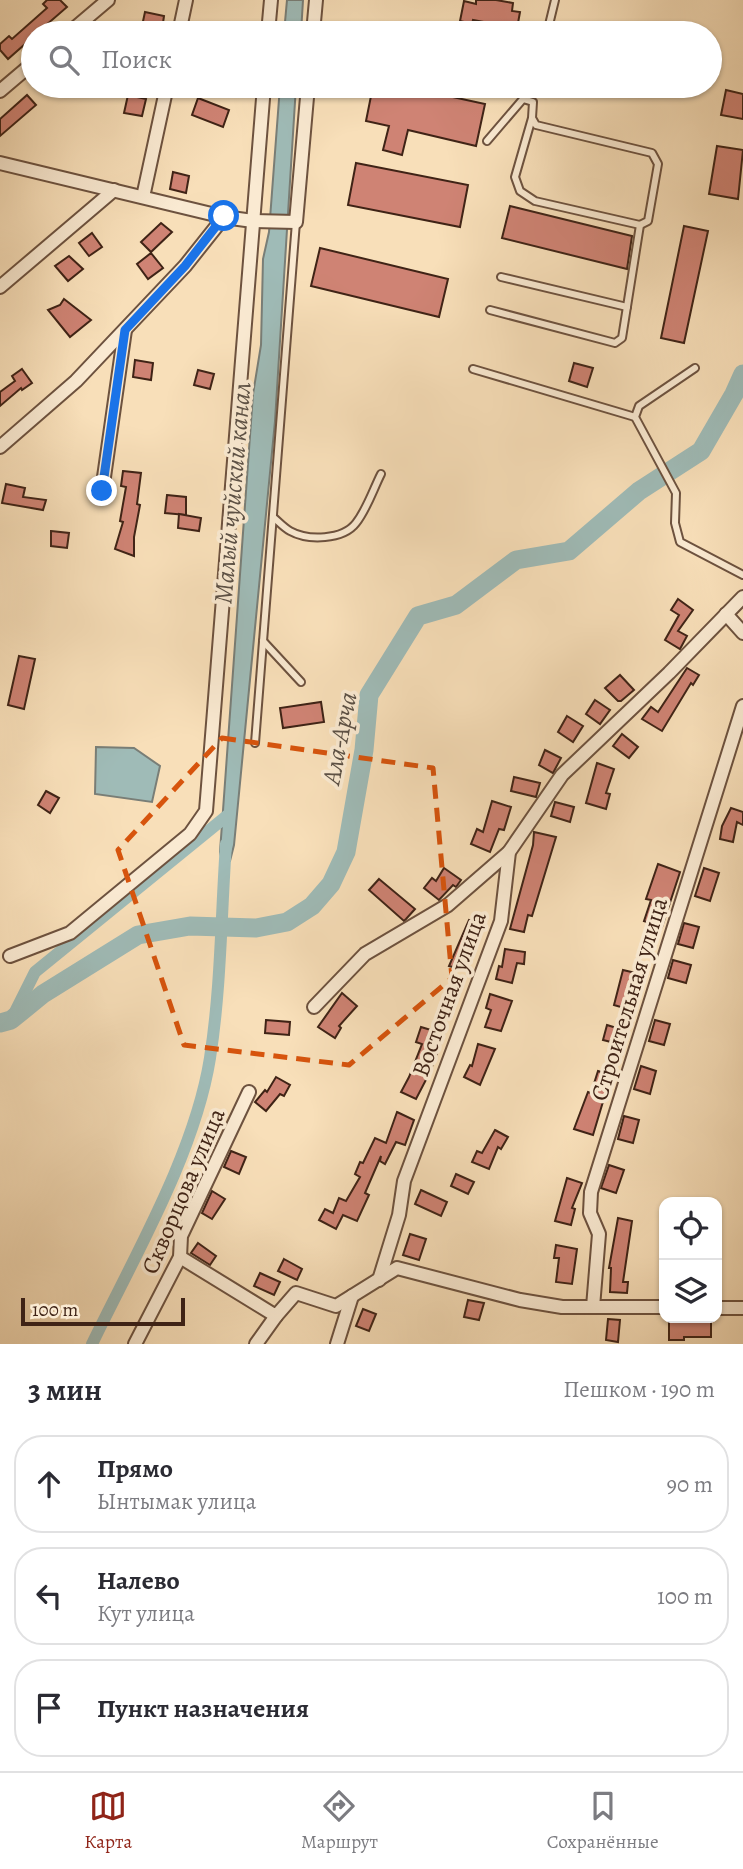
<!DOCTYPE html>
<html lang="ru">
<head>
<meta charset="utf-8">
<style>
	:root { --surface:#fff; --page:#f7f7f7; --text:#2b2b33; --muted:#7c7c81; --line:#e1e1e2; --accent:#8f2418 }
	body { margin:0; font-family:Alegreya,serif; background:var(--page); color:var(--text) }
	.controls { position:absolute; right:21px; bottom:21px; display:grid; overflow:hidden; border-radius:14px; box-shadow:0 2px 5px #0004 }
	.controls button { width:63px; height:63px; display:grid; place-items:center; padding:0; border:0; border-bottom:2px solid var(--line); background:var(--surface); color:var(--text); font:35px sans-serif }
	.scale { position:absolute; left:21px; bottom:18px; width:164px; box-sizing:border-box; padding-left:7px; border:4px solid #3f2316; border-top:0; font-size:19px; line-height:24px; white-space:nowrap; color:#3f2316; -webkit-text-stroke:5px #faead2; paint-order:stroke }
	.stop { position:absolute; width:21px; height:21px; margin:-16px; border:5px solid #1a73e8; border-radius:50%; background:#fff }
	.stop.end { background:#1a73e8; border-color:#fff; box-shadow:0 2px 7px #0008 }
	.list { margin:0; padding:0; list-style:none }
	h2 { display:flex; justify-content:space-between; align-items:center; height:91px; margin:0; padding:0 28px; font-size:30px }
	h2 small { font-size:23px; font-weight:400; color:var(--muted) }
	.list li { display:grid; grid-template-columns:46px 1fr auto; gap:21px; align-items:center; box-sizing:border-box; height:98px; margin:0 14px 14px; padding:0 14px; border:2px solid var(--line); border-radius:28px }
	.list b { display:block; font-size:26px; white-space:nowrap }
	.list p { margin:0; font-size:23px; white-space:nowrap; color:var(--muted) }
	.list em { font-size:23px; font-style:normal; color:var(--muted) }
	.icon { flex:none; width:38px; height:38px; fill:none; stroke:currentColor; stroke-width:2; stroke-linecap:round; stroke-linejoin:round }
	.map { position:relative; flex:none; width:743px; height:1344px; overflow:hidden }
	.search { position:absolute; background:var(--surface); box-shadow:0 2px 5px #0004; left:21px; right:21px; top:21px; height:77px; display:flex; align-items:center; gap:18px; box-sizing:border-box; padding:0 24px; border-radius:38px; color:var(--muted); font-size:26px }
	.sheet { height:427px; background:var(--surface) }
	nav { display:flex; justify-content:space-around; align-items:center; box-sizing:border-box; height:98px; border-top:2px solid var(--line); background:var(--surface); font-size:19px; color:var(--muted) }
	nav a { display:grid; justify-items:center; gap:4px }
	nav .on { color:var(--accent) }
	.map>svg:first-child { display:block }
</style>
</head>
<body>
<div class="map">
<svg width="743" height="1344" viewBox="0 0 743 1344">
	<rect width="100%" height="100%" fill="#f8dfb9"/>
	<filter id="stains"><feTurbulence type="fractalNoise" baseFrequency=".00286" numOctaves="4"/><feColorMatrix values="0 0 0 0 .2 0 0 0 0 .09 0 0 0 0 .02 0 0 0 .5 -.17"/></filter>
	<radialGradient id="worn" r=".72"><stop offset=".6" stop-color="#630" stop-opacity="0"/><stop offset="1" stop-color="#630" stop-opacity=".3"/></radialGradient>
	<g fill="#9fbbb7" stroke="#797e77" stroke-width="2">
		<polygon points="287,0 303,0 301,33 284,33"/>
		<polygon points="280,86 296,86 275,421 234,845 230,861 222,861 220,852 253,394 261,345 263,259 269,232"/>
		<polygon points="96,747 134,748 160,766 152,802 95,794"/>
	</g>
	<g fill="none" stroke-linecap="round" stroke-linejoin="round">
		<g stroke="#9fbbb7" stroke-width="12">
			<polyline points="11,1020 35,972 228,815"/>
			<path d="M92 1344C134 1257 195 1153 210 1058 221 988 221 915 226 844"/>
		</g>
		<polyline stroke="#9fbbb7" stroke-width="19" points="0,1023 11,1020 43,994 138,935 190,926 256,928 287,922 312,906 331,884 346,852 364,750 369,695 418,616 456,605 516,560 569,551 639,491 701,451 734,394 743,374"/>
	</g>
	<g fill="#cf8374" stroke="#3f2316" stroke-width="2">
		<polygon points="47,0 60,0 67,7 45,26 48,29 42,33 33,33 33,37 8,59 0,50 0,44 9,36 12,39 47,8 43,4"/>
		<polygon points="476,0 496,0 513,3 512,11 520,12 518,23 511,22 510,27 473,20 472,24 460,21 464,1 476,4"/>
		<polygon points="145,12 164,16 162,30 142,26"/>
		<polygon points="373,86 402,86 485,104 476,146 408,130 402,155 383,150 389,126 366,121"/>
		<polygon points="726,90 743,94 743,119 721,115"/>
		<polygon points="27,95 36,105 0,136 0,119"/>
		<polygon points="128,95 146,99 142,116 124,113"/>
		<polygon points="198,98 229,110 223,127 192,115"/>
		<polygon points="717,146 743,150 738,199 709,194"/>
		<polygon points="356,163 468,185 460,227 348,205"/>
		<polygon points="173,172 189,176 186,193 170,189"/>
		<polygon points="510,206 632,236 627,269 502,238"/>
		<polygon points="161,223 172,232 151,252 141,242"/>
		<polygon points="684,226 708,231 684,343 661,338"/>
		<polygon points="92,233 102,247 89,256 79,243"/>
		<polygon points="320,248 448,279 439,317 311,286"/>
		<polygon points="151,253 163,268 148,279 137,264"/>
		<polygon points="69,256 83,269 68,281 55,266"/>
		<polygon points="64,299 91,320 70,337 48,310 60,305"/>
		<polygon points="135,360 153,363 151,380 133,377"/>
		<polygon points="574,363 593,368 587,387 569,381"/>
		<polygon points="22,369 32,383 22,390 21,388 0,406 0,392 15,381 12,376"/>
		<polygon points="198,370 214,374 210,389 194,385"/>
		<polygon points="123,471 141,473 137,504 140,505 134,537 134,556 115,549 123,522 120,521 126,487 121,486"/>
		<polygon points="6,484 25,488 23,497 46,500 43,510 2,503"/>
		<polygon points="167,495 186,497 186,515 165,513"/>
		<polygon points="179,514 201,518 199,531 178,528"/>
		<polygon points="51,531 69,533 67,548 51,546"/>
		<polygon points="678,599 693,610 678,631 687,636 680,649 665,640 679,615 671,610"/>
		<polygon points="19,656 35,659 24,709 8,705"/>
		<polygon points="687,668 699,675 693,685 691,683 662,731 642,719 651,707 658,712"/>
		<polygon points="620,675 634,690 621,701 618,701 605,688"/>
		<polygon points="595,700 610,710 600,724 586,714"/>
		<polygon points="321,702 324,722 283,728 280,708"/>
		<polygon points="567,716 583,726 573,742 558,732"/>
		<polygon points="622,734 638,747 629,758 613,746"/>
		<polygon points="545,750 561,758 553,773 539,765"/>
		<polygon points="597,763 614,769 606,793 610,794 606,809 586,803"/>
		<polygon points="514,777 540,783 536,797 511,791"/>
		<polygon points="46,791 59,798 50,813 38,805"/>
		<polygon points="492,801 511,807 504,830 499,829 490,852 471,844 477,829 483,832"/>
		<polygon points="555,802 574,807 570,822 551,816"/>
		<polygon points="731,808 743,812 743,825 737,822 733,842 720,839 722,826"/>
		<polygon points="534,832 556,837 532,916 528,915 524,932 510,929 533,845"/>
		<polygon points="658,864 680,872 662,927 644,921 651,900 646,899"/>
		<polygon points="444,868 461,880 456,887 453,885 439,900 424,888 432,878 436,881"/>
		<polygon points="704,868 719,873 710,901 695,896"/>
		<polygon points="379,879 415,909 406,919 404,921 369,890"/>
		<polygon points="469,920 483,925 464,970 449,966"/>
		<polygon points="684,923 699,927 693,948 678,944"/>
		<polygon points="505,949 525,952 524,964 517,963 512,983 496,979 499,966 502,967"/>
		<polygon points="673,960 691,965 686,983 668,978"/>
		<polygon points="623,970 640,974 631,1010 614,1005"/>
		<polygon points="342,993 357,1006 339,1026 341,1028 335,1038 318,1027"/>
		<polygon points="490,994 512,1001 501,1031 485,1027 491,1010 486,1008"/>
		<polygon points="266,1020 290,1022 289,1035 265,1033"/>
		<polygon points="655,1020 670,1024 664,1045 649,1041"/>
		<polygon points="607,1025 623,1030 619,1044 603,1040"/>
		<polygon points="421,1027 444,1034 430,1072 416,1099 401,1092 409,1077 422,1044 416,1042"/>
		<polygon points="478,1044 495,1049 480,1085 464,1077 470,1065 472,1066"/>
		<polygon points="641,1066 656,1071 650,1094 634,1089"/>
		<polygon points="598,1071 611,1075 593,1135 574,1129 588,1092 591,1093"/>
		<polygon points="276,1077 290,1085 284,1096 280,1094 266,1111 255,1102 265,1090 267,1092"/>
		<polygon points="397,1112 414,1120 405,1145 396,1142 385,1164 380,1161 381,1156 365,1193 369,1195 357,1221 343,1215 336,1229 319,1220 325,1209 333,1213 339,1198 346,1201 360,1177 355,1174 360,1162 363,1163 375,1138 386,1143"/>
		<polygon points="624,1116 639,1120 633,1143 618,1139"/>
		<polygon points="495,1130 508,1137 501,1149 498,1147 489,1169 472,1162 477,1151 482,1153"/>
		<polygon points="231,1151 246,1157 239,1174 224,1167"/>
		<polygon points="609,1165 624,1170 616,1193 601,1188"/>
		<polygon points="456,1174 474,1182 468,1194 451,1186"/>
		<polygon points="567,1178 582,1183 572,1208 575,1209 571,1225 555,1221"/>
		<polygon points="421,1190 447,1202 441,1216 415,1204"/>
		<polygon points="212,1191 225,1199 212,1219 202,1213"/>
		<polygon points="618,1218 632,1221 623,1282 628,1282 627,1293 610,1292 611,1268 609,1268"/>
		<polygon points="410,1234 426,1239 419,1260 403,1255"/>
		<polygon points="198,1243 216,1256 210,1265 191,1253"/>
		<polygon points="556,1245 577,1249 572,1284 556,1282 559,1258 554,1258"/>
		<polygon points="284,1259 302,1269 297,1280 278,1271"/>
		<polygon points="260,1273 280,1282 274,1295 254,1286"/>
		<polygon points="468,1300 484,1303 479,1320 464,1317"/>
		<polygon points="363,1309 376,1314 369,1331 356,1326"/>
		<polygon points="669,1318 711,1319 711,1337 684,1337 684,1340 669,1340"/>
		<polygon points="608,1319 620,1320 618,1342 606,1340"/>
	</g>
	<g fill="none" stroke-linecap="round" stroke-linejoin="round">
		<defs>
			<g id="service">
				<polyline points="547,33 555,0"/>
				<polyline points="523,99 529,86"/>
				<polyline points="487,141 523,99 533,102 532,118 536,125 652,153 658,164 648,221 640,225 535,201 520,191 515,177 532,118"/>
				<polyline points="501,277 627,307"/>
				<polyline points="490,310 615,343 622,338 640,225"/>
				<polyline points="695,368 639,406 635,417 676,493 675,523 680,542 743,575"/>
				<polyline points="473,369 635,417"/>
				<path d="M273 517C278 521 283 527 290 531 308 541 343 540 356 523 367 509 373 490 381 474"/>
				<polyline points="263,641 301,682"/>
				<polyline points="255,743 296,222"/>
			</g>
			<g id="minor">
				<polyline points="69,33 108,0"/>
				<polyline points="179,33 186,0"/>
				<polyline points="268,33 271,0"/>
				<polyline points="313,33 316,0"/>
				<polyline points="0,91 33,63"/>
				<polyline points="0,163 224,217 253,221 296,222 308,86"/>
				<polyline points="143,197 167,86"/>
				<polyline points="0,287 114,190"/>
				<polyline points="0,447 76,381 185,266 224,217"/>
				<polyline points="102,491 125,330"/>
				<polyline points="726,614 743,633"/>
				<polyline points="10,956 70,933 190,834 206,811 264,86"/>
				<polyline points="314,1007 365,954 448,905 509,852"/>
				<polyline points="180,1257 276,1316 296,1293 336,1306 397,1268 520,1300 562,1307 664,1307"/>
				<polyline points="379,1280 399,1215 404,1181 501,921 509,852 562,775 669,673 743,597"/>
				<polyline points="593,1307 599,1234 590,1213 591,1192 743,706"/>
				<polyline points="717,1308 743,1308"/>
				<polyline points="135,1344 180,1257 181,1236 249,1092"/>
				<polyline points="256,1344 276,1316"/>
				<polyline points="337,1344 352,1296"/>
			</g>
		</defs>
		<use href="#service" stroke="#6d523f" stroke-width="10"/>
		<use href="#minor" stroke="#6d523f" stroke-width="16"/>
		<use href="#service" stroke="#faead2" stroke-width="6"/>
		<use href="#minor" stroke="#faead2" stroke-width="12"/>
	</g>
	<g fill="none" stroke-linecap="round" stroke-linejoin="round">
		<polyline stroke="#1a73e8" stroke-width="9" points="102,491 125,330 185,266 224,216"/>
	</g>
	<path fill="none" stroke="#d7540d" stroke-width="5" stroke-dasharray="14 9" stroke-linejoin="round" d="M222 738 433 768 452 978 349 1065 184 1045 118 850Z"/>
	<g text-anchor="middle" stroke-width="7" stroke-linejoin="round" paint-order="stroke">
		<g font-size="24" fill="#3f2316" stroke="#faead2">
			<text transform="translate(449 994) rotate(-70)" y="8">Восточная улица</text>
			<text transform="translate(629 999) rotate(-73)" y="8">Строительная улица</text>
			<text transform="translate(183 1191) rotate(-67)" y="8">Скворцова улица</text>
		</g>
		<g font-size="26" font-style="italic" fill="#5c5146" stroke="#faead2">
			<text transform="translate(232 493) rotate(-85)" y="9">Малый чуйский канал</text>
			<text transform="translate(339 738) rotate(-79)" y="9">Ала-Арча</text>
		</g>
	</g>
	<rect width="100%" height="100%" filter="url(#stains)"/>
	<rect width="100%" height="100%" fill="url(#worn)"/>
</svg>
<div class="controls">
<button><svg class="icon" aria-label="locate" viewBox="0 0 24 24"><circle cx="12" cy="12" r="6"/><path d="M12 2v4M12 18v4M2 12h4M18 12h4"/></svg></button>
<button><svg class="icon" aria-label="layers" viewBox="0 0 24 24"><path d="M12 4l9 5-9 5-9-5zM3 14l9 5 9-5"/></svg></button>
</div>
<div class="scale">100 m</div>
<div class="stop" style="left:224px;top:216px"></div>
<div class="stop end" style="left:102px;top:491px"></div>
<div class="search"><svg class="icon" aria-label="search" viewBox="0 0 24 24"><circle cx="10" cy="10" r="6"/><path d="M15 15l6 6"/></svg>Поиск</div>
</div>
<section class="sheet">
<h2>3 мин<small>Пешком · 190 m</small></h2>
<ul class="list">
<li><svg class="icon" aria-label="ahead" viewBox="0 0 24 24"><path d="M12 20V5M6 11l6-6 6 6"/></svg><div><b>Прямо</b><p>Ынтымак улица</p></div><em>90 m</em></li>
<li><svg class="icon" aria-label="left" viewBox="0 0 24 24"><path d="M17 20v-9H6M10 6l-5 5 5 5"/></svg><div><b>Налево</b><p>Кут улица</p></div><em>100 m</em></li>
<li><svg class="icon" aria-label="arrive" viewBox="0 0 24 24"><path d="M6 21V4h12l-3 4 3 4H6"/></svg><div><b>Пункт назначения</b></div></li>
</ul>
</section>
<nav>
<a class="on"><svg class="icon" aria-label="map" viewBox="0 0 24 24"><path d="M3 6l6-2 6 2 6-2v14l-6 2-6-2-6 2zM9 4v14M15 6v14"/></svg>Карта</a>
<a><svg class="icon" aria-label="directions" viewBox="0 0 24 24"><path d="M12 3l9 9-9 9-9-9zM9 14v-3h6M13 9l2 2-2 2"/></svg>Маршрут</a>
<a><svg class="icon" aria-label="saved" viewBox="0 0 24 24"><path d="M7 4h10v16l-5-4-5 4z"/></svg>Сохранённые</a>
</nav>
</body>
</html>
